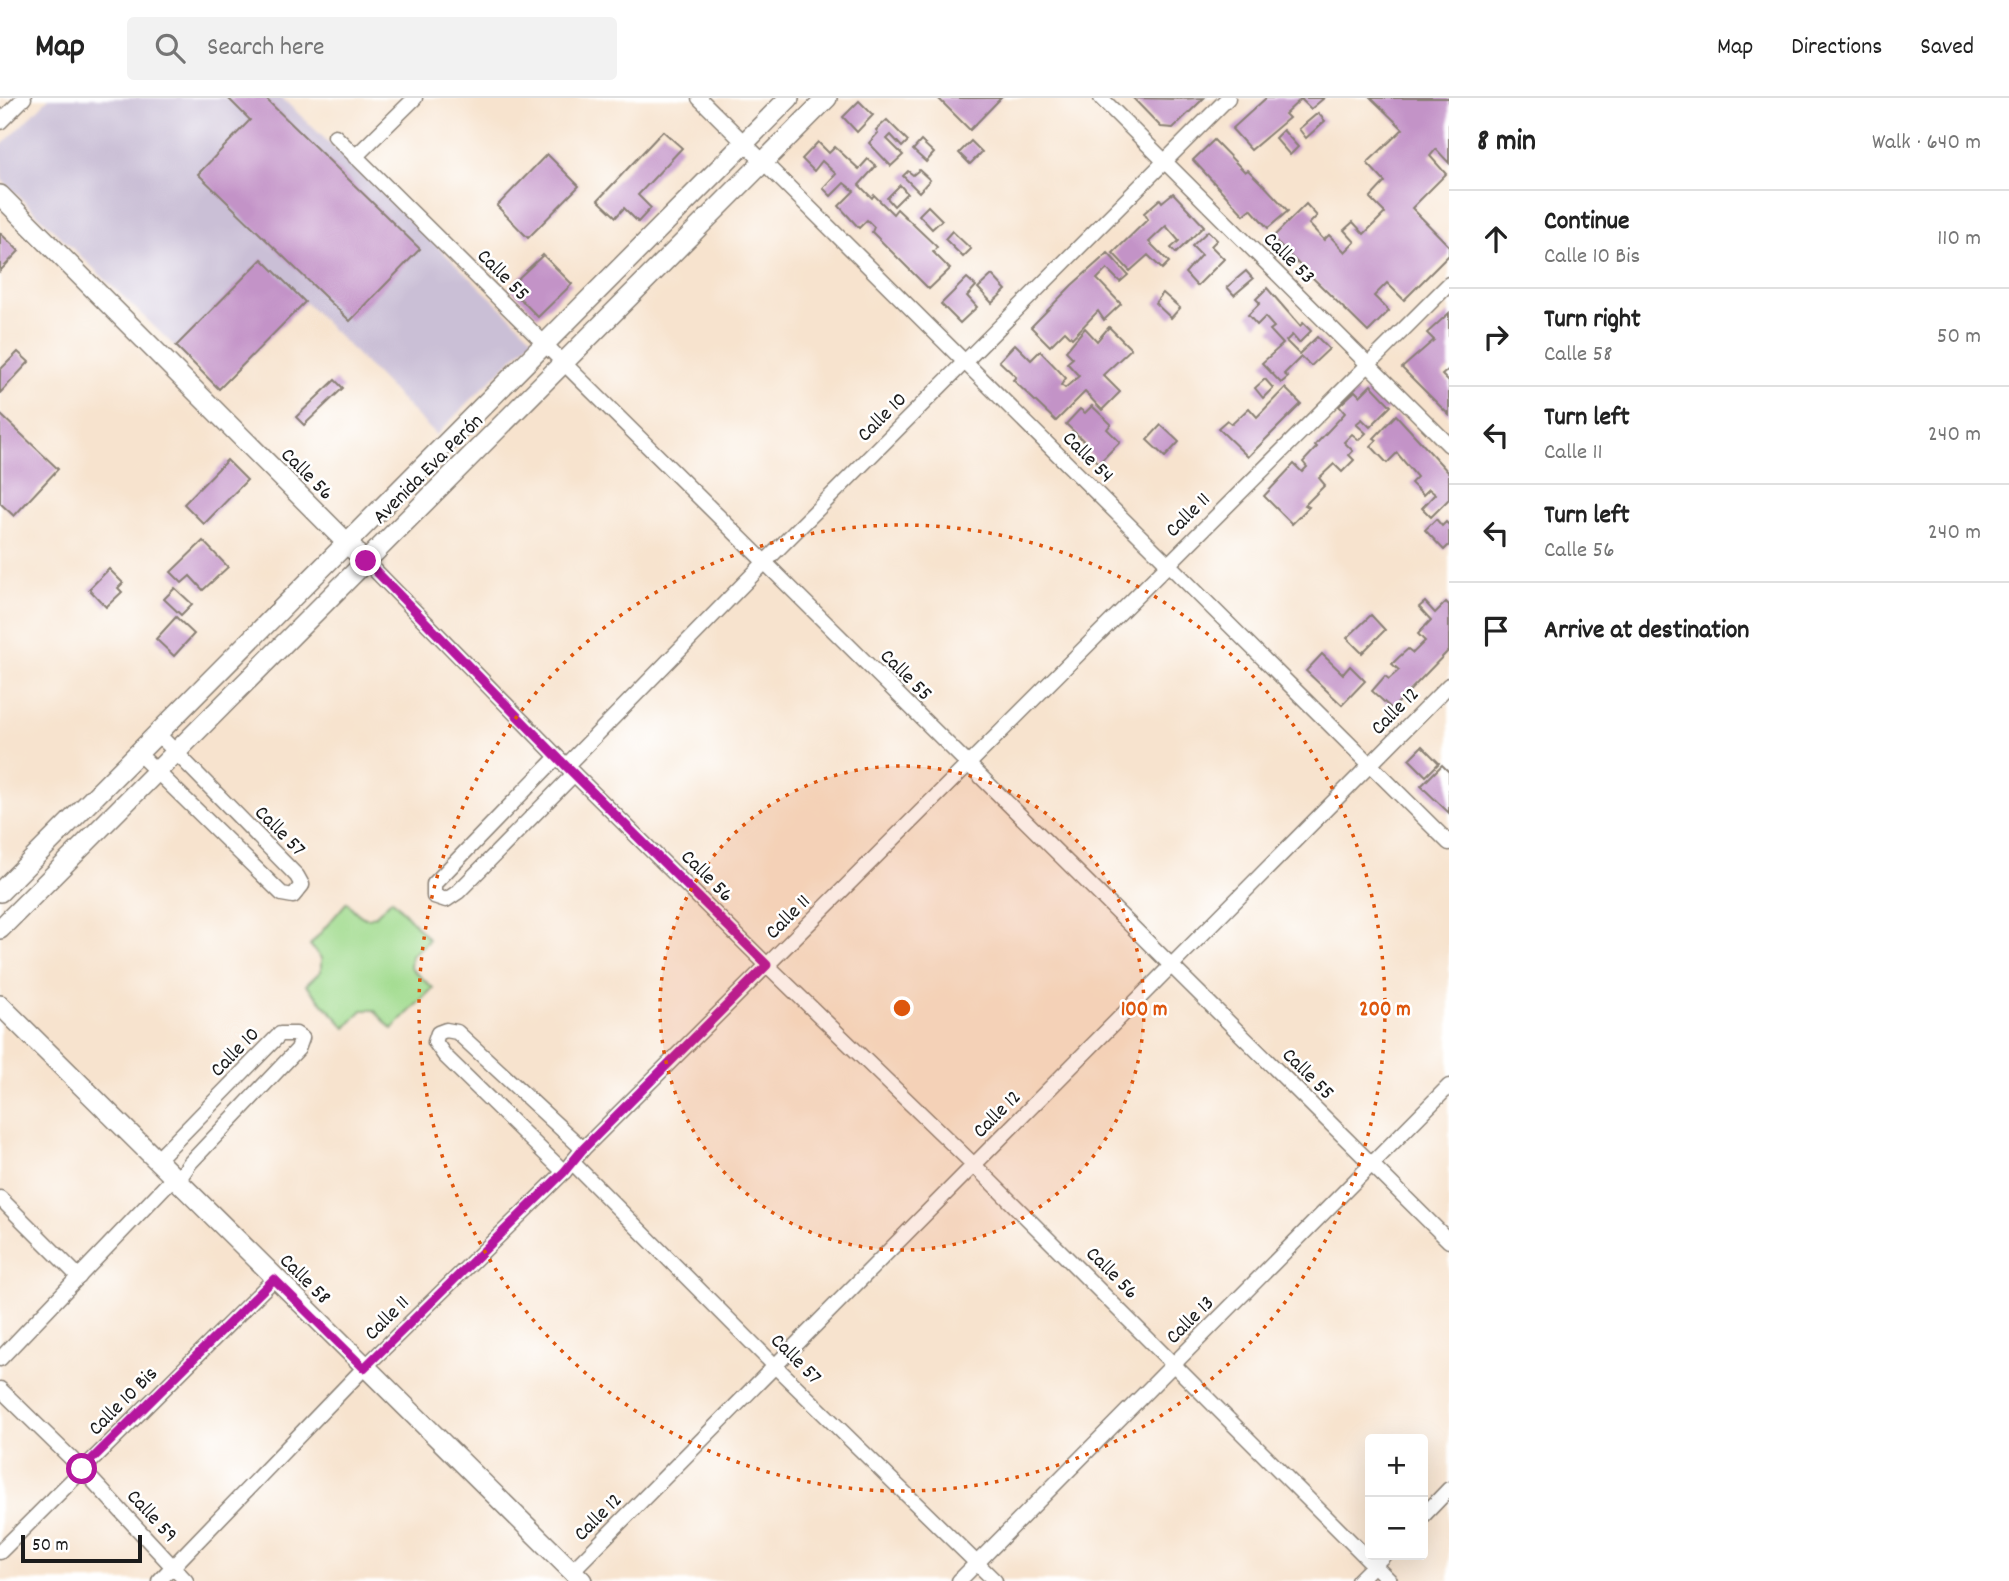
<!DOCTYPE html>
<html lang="en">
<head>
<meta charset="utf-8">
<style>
	:root { --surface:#fff; --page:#f2f2f2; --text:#222; --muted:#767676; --line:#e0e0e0 }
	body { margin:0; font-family:Dekko,sans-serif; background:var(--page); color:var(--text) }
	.controls { position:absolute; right:21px; bottom:21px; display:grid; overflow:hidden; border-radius:7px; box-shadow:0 7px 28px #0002 }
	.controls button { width:63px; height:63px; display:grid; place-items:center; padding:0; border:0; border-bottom:2px solid var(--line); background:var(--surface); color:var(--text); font:35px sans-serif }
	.scale { position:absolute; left:21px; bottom:18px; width:121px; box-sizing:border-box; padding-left:7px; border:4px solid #1c1c1c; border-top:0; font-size:19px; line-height:24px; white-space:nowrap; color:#1c1c1c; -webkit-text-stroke:5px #fff; paint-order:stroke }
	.stop { position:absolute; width:21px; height:21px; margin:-16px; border:5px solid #b5179e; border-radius:50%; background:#fff }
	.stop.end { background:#b5179e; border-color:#fff; box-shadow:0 2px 7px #0008 }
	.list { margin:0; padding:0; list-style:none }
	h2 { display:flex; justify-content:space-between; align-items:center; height:91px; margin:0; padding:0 28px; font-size:30px }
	h2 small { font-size:23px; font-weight:400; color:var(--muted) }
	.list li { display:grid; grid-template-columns:46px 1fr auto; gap:21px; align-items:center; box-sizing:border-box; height:98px; padding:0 28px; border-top:2px solid var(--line) }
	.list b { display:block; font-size:26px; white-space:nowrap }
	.list p { margin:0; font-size:23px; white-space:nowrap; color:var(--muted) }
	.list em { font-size:23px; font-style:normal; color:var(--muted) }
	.icon { flex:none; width:38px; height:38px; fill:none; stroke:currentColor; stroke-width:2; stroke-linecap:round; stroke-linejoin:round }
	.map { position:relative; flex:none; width:1449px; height:1483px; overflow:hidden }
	header { display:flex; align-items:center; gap:42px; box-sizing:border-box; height:98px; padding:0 35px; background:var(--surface); border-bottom:2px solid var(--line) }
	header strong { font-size:33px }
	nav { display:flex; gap:38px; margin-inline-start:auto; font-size:24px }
	.search { width:490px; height:63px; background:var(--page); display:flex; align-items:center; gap:18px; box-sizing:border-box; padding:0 24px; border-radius:7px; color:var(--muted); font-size:26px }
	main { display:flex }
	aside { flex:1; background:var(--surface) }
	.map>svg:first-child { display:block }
</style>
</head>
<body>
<header>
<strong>Map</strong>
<div class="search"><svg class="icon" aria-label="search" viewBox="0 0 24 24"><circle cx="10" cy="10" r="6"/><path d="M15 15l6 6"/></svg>Search here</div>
<nav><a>Map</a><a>Directions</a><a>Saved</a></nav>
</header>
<main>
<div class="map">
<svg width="1449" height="1483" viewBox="0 0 1449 1483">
	<rect width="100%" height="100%" fill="#fff"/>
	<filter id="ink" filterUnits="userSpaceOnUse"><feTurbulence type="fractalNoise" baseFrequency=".0143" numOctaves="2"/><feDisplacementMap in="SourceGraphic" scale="14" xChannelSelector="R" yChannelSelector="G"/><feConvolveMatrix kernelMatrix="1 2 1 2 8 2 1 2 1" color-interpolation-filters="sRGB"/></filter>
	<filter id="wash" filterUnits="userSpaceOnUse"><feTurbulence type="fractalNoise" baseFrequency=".00686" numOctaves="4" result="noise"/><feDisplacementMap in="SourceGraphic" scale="28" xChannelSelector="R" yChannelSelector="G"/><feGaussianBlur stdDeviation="1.57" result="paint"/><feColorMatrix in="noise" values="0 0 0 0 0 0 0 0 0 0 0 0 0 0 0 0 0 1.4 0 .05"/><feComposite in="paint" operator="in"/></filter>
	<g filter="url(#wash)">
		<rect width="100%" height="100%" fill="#f7e3ce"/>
		<polygon fill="#cabfd6" points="49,0 282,0 533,240 436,337 305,204 219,291 2,82 0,49"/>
		<path fill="#a1db8e" stroke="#5e7c55" stroke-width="2" d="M392 801 429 842 411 858 410 869 433 890 392 931 374 912H362L346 930 306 887 321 873V860L310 847 347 804C368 830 372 821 392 801Z"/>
		<g id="blocks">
			<g fill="#c393c7">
				<polygon points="228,0 265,0 420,151 350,223 198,76 250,22"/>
				<polygon points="938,0 1001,0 970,32"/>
				<polygon points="1133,0 1178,1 1204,0 1173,30 1161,29"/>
				<polygon points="1266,0 1324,0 1311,11 1301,1 1285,16 1289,20 1251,52 1232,31"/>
				<polygon points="1371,0 1449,0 1449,65 1436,51 1430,58 1446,76 1412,110 1449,148 1449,157 1404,202 1387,185 1374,198 1389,213 1368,234 1272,140 1306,106 1317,118 1309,126 1324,142 1329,137 1345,154 1355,144 1344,132 1353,124 1364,136 1385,115 1370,100 1385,84 1367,65 1403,31"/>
				<polygon points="859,3 873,17 857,34 843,19"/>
				<polygon points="1318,15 1325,23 1306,40 1299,31"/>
				<polygon points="887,22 908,43 902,49 891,37 887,41 903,57 891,68 869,45 878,35 876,32"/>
				<polygon points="1283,32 1298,49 1290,57 1275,40"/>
				<polygon points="663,33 682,50 638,97 651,110 638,124 624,110 616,119 598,102"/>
				<polygon points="1214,42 1245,74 1248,72 1263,87 1262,85 1288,113 1268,130 1251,111 1244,117 1193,62"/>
				<polygon points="921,43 934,55 926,64 913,52"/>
				<polygon points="971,43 982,54 970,66 959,55"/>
				<polygon points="818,44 829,55 835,49 859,71 868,61 876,68 859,87 872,100 874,97 893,116 897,111 937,149 933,154 950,171 929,191 872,134 874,129 867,122 859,130 839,108 854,93 844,85 831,98 823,90 836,76 822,63 814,73 802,61"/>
				<polygon points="547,56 579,88 528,140 497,108"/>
				<polygon points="919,72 930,82 919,94 903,78 908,73 913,77"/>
				<polygon points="900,87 907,95 894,108 887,100"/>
				<polygon points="1173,95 1204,128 1176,155 1171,150 1179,143 1166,128 1149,144 1169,164 1162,171 1148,157 1130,173 1113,155 1148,121 1144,115 1160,101 1162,104"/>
				<polygon points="928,108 942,122 932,131 919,117"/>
				<polygon points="952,133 971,151 963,159 945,141"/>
				<polygon points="1208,133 1217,142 1211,148 1224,161 1197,188 1185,175 1201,157 1192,148"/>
				<polygon points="0,135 19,153 0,173"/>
				<polygon points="1108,155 1128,177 1120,184 1107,171 1097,181 1121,206 1104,222 1098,213 1072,240 1065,233 1050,248 1031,229 1072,187"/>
				<polygon points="543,157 572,186 538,219 509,189"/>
				<polygon points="262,161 305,204 219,291 176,248"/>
				<polygon points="1246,173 1253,181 1234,197 1227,189"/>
				<polygon points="992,177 1006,192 992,205 978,190"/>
				<polygon points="967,180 976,188 967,198 977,209 960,225 941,206"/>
				<polygon points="1267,190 1300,228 1303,225 1311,233 1299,245 1292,237 1286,243 1299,256 1317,239 1329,251 1311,268 1301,259 1284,276 1288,279 1281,285 1262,265 1283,246 1270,232 1274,229 1265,219 1257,227 1248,217 1260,205 1256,201"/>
				<polygon points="1163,195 1180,210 1171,220 1155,205"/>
				<polygon points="1449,215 1449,271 1442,277 1449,284 1449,317 1402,270 1434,242 1427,235"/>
				<polygon points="1109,229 1131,251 1103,277 1120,294 1102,312 1085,294 1056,323 1013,282 1016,279 999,263 1015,246 1031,262 1040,253 1066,280 1061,287 1065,290 1079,278 1067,265 1073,260 1066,253 1085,230 1097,243"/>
				<polygon points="18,254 29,264 0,295 0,272"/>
				<polygon points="1265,281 1273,290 1263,300 1255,290"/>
				<polygon points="335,282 343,290 304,327 296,319"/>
				<polygon points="1371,287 1391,308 1370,329 1362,321 1356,326 1366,335 1359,342 1352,336 1344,344 1353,353 1349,357 1354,362 1342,374 1334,366 1319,380 1325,387 1305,407 1309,409 1292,426 1264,398 1294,366 1302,374 1307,369 1303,364 1317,349 1315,347 1345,315 1339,308 1355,293 1360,298"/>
				<polygon points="1285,290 1301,306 1248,359 1218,330 1227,322 1232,326 1249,310 1257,319"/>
				<polygon points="1092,308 1111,326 1107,331 1120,344 1099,365 1085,351 1089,348 1066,326 1080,311 1085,315"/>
				<polygon points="0,316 58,371 14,418 0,405"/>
				<polygon points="1396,317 1449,375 1449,401 1431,419 1422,410 1435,396 1429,391 1423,397 1411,385 1417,379 1397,355 1387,365 1371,348 1377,342 1374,340"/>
				<polygon points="1161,327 1179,344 1165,359 1147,342"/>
				<polygon points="227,362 247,382 204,426 184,406"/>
				<polygon points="1436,421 1442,428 1446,424 1449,427 1449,447 1444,452 1425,432"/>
				<polygon points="203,443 228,469 203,492 190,478 182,485 171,474"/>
				<polygon points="109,471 123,485 118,490 122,494 106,509 89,491"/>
				<polygon points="175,490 192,506 181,517 164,501"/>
				<polygon points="1425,504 1435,515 1446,504 1449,507 1449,552 1392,611 1372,593 1385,578 1389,581 1399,572 1392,566 1399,559 1408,551 1413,555 1425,543 1418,536 1431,522 1419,509"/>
				<polygon points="1371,517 1385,532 1362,555 1347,540"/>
				<polygon points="176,519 194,536 174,558 156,541"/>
				<polygon points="1322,556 1343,576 1350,568 1365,583 1342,607 1306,573"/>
				<polygon points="1422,648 1439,665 1426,678 1409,661"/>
				<polygon points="1442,667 1449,674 1449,715 1421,688"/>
			</g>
		</g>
	</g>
	<g filter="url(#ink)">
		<use href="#blocks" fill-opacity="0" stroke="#8a8075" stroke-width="2"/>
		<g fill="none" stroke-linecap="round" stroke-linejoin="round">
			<defs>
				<g id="street">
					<polyline points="699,0 1449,745"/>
					<polyline points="1101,0 1449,347"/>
					<polyline points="0,24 24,0"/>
					<polyline points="335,38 1449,1143"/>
					<polyline points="355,59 415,0"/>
					<polyline points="366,463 574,676 767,867 974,1067 1390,1483"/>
					<polyline points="138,655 282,796 293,798 302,787 297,778 157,635"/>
					<polyline points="557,659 434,786 434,798 446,802 458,794 574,676"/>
					<polyline points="566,668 765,464 1228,0"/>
					<polyline points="156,1063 280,936 296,936 302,940 298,951 190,1065 177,1084"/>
					<polyline points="572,1064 775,1268 995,1483"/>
					<polyline points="564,1074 445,958 435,944 438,935 446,932 457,934 583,1051"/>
					<polyline points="0,1100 79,1179"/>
					<polyline points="0,1261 173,1080"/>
					<polyline points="0,1291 82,1371 186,1483"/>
					<polyline points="1423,1418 1449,1391"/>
					<polyline points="0,1454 274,1181"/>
					<polyline points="572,1473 1449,587"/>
					<polyline points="159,1483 364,1270 564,1074 583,1051 1449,186"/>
					<polyline points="959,1483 1449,988"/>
					<polyline points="1358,1483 1384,1457"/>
				</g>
				<g id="secondary">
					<polyline points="0,97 355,453"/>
					<polyline points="0,794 789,0"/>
					<polyline points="0,831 827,0"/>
					<polyline points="0,907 582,1483"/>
				</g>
			</defs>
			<use href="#street" stroke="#8a8075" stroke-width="17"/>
			<use href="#secondary" stroke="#8a8075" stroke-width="22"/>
			<use href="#street" stroke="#fff" stroke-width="14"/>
			<use href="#secondary" stroke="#fff" stroke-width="19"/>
		</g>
	</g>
	<g fill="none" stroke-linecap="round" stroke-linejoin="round" filter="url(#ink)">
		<polyline stroke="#b5179e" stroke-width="9" points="82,1371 274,1181 364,1270 564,1074 583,1051 767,867 566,668 366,463"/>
	</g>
	<circle cx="902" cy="910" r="242" fill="#de560d" fill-opacity=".12"/>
	<g fill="none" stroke="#de560d" stroke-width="3.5" stroke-dasharray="3.5 7">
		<circle cx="902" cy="910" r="242"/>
		<circle cx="902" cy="910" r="483"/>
	</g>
	<g text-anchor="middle" stroke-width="5" stroke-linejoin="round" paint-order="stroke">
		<g font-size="21" fill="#1c1c1c" stroke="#fff">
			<text transform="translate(1290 159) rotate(45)" y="7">Calle 53</text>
			<text transform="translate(504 176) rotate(45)" y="7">Calle 55</text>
			<text transform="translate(881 318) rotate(-45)" y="7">Calle 10</text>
			<text transform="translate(1089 358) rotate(45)" y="7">Calle 54</text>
			<text transform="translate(427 370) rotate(-45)" y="7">Avenida Eva Perón</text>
			<text transform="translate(308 375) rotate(45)" y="7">Calle 56</text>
			<text transform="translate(1187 416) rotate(-45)" y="7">Calle 11</text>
			<text transform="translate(907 576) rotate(45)" y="7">Calle 55</text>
			<text transform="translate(1394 612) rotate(-45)" y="7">Calle 12</text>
			<text transform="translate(281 732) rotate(45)" y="7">Calle 57</text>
			<text transform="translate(708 777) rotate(45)" y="7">Calle 56</text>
			<text transform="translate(787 818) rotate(-45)" y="7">Calle 11</text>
			<text transform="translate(234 953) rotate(-46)" y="7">Calle 10</text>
			<text transform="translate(1309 975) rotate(45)" y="7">Calle 55</text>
			<text transform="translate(996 1015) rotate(-45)" y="7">Calle 12</text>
			<text transform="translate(1113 1174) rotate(45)" y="7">Calle 56</text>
			<text transform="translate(306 1180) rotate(45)" y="7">Calle 58</text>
			<text transform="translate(386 1219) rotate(-45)" y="7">Calle 11</text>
			<text transform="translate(1189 1221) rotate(-45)" y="7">Calle 13</text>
			<text transform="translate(797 1260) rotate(45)" y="7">Calle 57</text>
			<text transform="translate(122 1302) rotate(-45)" y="7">Calle 10 Bis</text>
			<text transform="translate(153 1417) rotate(47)" y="7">Calle 59</text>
			<text transform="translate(597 1418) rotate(-45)" y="7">Calle 12</text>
		</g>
	</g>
	<circle cx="902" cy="910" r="10" fill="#de560d" stroke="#fff" stroke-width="3.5"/>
	<g font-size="21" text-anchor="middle" font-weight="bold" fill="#de560d" stroke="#fff" stroke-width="5" stroke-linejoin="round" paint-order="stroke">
		<text x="1144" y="917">100 m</text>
		<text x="1385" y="917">200 m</text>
	</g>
</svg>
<div class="controls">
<button>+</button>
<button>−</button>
</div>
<div class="scale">50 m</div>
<div class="stop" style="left:82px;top:1371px"></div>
<div class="stop end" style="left:366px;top:463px"></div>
</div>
<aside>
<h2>8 min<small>Walk · 640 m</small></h2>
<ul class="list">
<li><svg class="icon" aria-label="ahead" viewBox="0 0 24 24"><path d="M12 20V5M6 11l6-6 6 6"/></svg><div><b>Continue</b><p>Calle 10 Bis</p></div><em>110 m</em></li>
<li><svg class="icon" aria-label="right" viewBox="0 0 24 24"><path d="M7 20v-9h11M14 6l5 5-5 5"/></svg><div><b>Turn right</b><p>Calle 58</p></div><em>50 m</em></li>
<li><svg class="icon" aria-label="left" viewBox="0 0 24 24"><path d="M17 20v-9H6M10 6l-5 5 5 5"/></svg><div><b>Turn left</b><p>Calle 11</p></div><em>240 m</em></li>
<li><svg class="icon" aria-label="left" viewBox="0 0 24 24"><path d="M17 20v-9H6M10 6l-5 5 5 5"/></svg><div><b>Turn left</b><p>Calle 56</p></div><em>240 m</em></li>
<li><svg class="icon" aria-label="arrive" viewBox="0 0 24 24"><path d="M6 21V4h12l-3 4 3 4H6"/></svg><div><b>Arrive at destination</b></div></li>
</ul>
</aside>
</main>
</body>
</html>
